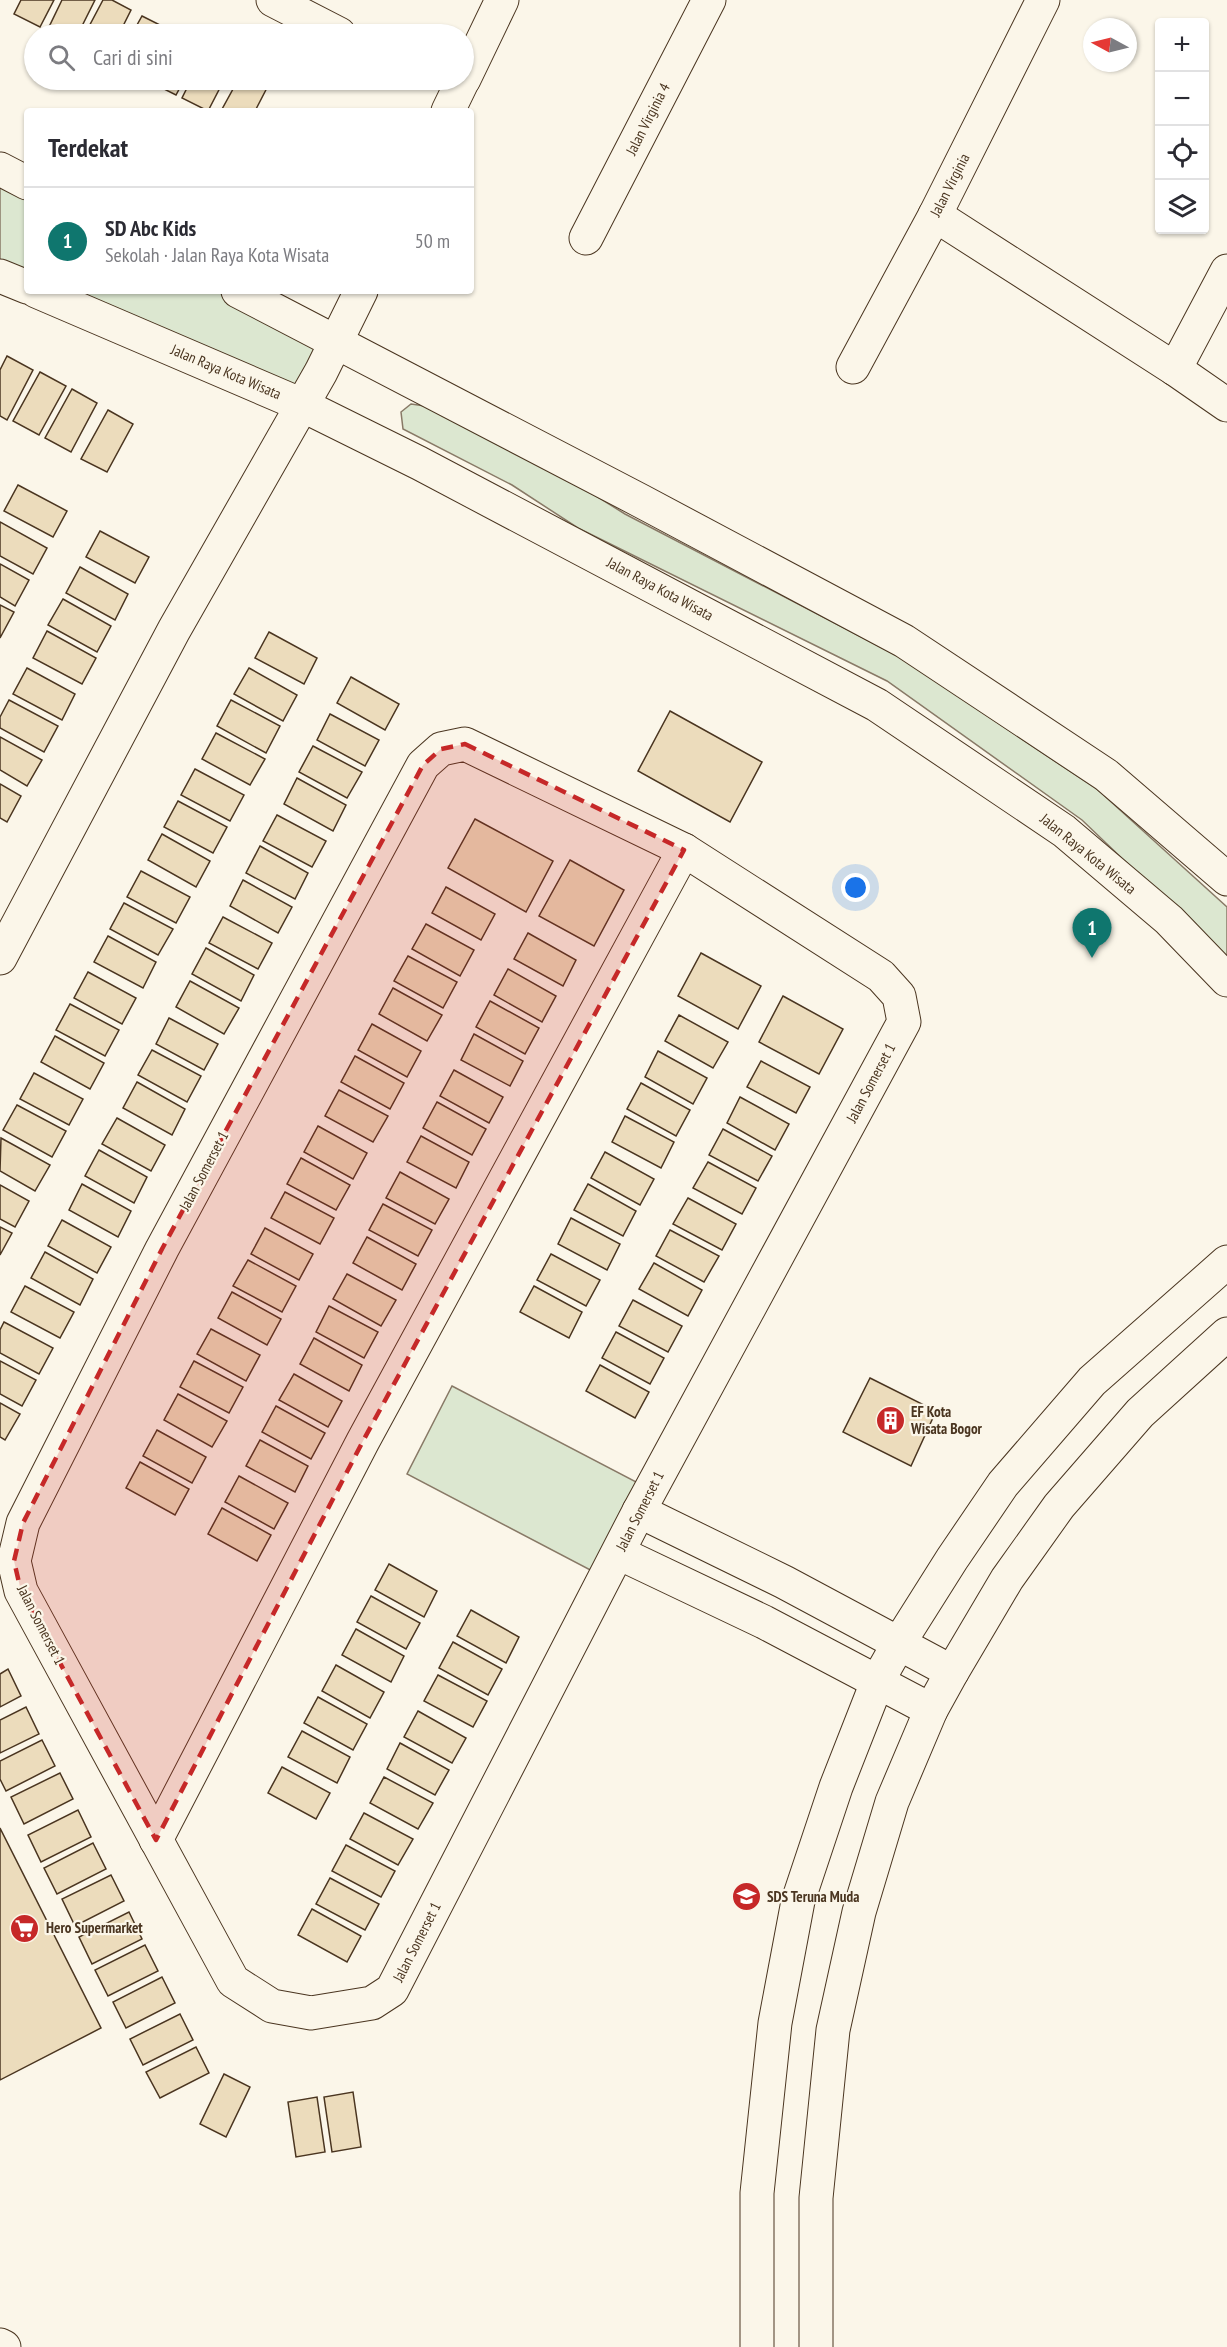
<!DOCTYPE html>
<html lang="id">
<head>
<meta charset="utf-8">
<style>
	:root { --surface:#fff; --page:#f2f2f3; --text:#2b2b33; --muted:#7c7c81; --line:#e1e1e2; --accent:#0f766e }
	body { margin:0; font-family:"PT Sans Narrow",sans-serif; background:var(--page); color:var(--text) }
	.controls { position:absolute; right:18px; top:18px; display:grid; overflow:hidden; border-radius:6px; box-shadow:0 2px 4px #0004 }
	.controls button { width:54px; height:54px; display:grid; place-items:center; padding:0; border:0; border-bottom:2px solid var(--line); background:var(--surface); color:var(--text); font:30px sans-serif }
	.compass { position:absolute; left:1083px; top:18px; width:54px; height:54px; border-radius:50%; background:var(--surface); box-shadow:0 2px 4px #0004; rotate:277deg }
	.you { position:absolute; left:856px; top:888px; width:21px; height:21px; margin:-15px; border:4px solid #fff; border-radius:50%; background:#1a73e8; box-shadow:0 0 0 9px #1a73e833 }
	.badge { display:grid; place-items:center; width:39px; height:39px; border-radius:50%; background:var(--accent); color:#fff; font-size:20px; font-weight:700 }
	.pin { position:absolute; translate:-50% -50px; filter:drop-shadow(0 2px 3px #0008) }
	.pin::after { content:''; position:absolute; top:32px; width:21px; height:18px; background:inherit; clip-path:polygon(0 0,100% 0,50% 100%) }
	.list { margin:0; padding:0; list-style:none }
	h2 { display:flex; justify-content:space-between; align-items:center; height:78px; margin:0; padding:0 24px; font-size:26px }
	h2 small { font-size:20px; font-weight:400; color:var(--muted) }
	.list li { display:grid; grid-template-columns:39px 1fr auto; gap:18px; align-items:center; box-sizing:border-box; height:108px; padding:0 24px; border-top:2px solid var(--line) }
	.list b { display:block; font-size:22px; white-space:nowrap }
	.list p { margin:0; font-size:20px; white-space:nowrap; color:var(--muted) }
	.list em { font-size:20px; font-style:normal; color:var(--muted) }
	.icon { flex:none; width:33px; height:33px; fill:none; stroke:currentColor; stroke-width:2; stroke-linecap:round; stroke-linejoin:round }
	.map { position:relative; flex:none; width:1227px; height:2347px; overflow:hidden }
	.search { position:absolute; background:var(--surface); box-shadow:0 2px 4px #0004; left:24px; top:24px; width:450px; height:66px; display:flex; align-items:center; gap:15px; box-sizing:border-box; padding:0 21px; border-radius:33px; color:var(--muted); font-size:22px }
	.panel { position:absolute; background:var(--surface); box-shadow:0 2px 4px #0004; left:24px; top:108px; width:450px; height:186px; border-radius:6px }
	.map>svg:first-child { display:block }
</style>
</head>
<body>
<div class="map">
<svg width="1227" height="2347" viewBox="0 0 1227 2347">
	<rect width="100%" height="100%" fill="#fbf6e9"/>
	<g fill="#dce7d0" stroke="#887966" stroke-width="1.5">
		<polygon points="0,169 27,183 27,287 0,276"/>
		<polygon points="36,291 237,291 337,342 302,405"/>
		<polygon points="411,404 425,406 564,476 625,514 898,656 1098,790 1227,907 1227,959 1082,820 887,681 578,528 512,485 403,429 401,412"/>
		<polygon points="452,1386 642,1485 596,1573 407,1474"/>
	</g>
	<g fill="#ecdcbc" stroke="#4a3520" stroke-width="1.5">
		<polygon points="21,0 54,0 40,27 14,14"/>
		<polygon points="62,0 95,0 78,34 58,34 48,29"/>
		<polygon points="103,0 112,0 131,10 119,34 85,34"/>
		<polygon points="142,16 168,29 165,34 132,34"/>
		<polygon points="151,80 184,80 176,95 150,82"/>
		<polygon points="191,80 224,80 208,111 182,98"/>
		<polygon points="238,80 265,80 270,82 255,111 221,111"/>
		<polygon points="7,356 33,370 7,420 0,416 0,370"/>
		<polygon points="40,372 66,386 39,435 13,421"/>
		<polygon points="72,389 97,403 71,452 45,438"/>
		<polygon points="108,410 133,424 107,472 81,459"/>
		<polygon points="18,485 67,511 53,537 4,511"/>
		<polygon points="0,522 47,548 33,574 0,556"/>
		<polygon points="100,531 149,557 135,583 86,557"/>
		<polygon points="0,564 29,580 15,606 0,597"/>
		<polygon points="80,567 128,594 115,620 66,593"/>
		<polygon points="63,599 111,626 97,652 48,625"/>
		<polygon points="0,605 14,612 0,638"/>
		<polygon points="47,631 96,658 82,684 33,658"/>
		<polygon points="269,632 317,658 304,684 255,658"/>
		<polygon points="27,668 75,694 62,720 13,694"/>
		<polygon points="249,668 297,695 283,721 234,694"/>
		<polygon points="351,677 399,704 385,730 337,703"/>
		<polygon points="9,700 58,726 44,752 0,728 0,717"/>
		<polygon points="231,700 280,726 266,753 217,726"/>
		<polygon points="670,711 762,762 730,822 638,771"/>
		<polygon points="330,714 379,740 365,766 317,740"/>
		<polygon points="216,733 265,759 250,785 202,759"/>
		<polygon points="0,737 42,760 27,786 0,770"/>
		<polygon points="313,746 362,772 347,798 299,772"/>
		<polygon points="195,769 244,795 230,821 181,795"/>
		<polygon points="297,778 346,805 333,831 284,804"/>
		<polygon points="0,784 21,796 7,822 0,818"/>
		<polygon points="178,801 227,827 213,853 164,827"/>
		<polygon points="277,815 326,841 312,867 263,841"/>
		<polygon points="475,819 553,861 526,912 448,868"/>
		<polygon points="162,834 210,861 196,887 148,860"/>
		<polygon points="260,846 308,873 295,899 246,873"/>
		<polygon points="570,860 624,890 594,946 539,916"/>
		<polygon points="141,871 190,897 176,923 127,897"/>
		<polygon points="243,880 292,907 278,933 230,906"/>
		<polygon points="446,887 495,914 481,940 432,913"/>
		<polygon points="124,903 173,929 158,955 110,929"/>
		<polygon points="223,917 272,943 258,969 209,943"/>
		<polygon points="426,924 474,950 460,976 412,949"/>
		<polygon points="528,933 576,960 563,986 514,959"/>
		<polygon points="108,936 156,962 143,988 94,962"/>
		<polygon points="206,948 254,975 241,1001 192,974"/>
		<polygon points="701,953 761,986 738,1029 678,996"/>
		<polygon points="408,956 457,982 443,1008 394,981"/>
		<polygon points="508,969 556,996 542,1022 494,995"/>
		<polygon points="88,972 136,998 122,1024 74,998"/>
		<polygon points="190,981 239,1008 224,1034 176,1007"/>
		<polygon points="393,988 442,1015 427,1041 379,1014"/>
		<polygon points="783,996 843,1029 819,1074 759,1042"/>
		<polygon points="490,1001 539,1028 525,1054 476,1027"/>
		<polygon points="70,1004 119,1030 105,1056 56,1030"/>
		<polygon points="679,1015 728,1042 713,1068 665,1041"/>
		<polygon points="169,1018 218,1044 204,1070 156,1044"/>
		<polygon points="372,1024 421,1051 407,1077 358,1050"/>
		<polygon points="474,1034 523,1061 510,1086 461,1060"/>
		<polygon points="55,1036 104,1063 90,1089 41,1062"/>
		<polygon points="152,1050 201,1076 187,1102 138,1075"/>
		<polygon points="658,1051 707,1078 693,1104 645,1077"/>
		<polygon points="355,1056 404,1083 390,1109 341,1082"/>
		<polygon points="761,1061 810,1087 796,1113 747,1087"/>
		<polygon points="454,1070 503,1097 489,1123 440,1096"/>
		<polygon points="34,1073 83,1099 69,1125 20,1099"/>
		<polygon points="137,1082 185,1109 172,1135 123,1108"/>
		<polygon points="641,1083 690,1110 676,1136 627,1109"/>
		<polygon points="339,1090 388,1116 373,1142 325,1116"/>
		<polygon points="740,1097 789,1124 775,1150 727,1123"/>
		<polygon points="437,1102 486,1129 472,1155 423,1128"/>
		<polygon points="17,1105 66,1131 52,1157 3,1130"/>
		<polygon points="625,1116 674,1142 661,1168 612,1142"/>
		<polygon points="117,1118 165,1145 151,1171 102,1144"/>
		<polygon points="318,1126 367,1153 353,1179 304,1152"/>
		<polygon points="723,1129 772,1156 758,1181 709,1155"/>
		<polygon points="421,1136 469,1162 456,1188 407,1162"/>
		<polygon points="1,1138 50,1165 35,1191 0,1171"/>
		<polygon points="99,1150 147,1177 134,1203 85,1176"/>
		<polygon points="605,1152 654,1179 640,1205 591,1178"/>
		<polygon points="301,1158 350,1185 336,1210 287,1184"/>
		<polygon points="708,1162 756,1188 742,1214 693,1188"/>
		<polygon points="400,1172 449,1199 435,1224 386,1198"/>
		<polygon points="82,1184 131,1211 118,1237 69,1210"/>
		<polygon points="588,1184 636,1211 623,1236 574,1210"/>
		<polygon points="0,1185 29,1201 15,1227 0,1219"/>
		<polygon points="285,1192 334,1218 320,1244 271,1218"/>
		<polygon points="688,1198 736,1224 722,1250 673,1224"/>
		<polygon points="383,1204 432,1230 418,1256 369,1230"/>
		<polygon points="571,1218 620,1244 607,1270 558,1244"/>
		<polygon points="62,1220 111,1247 97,1273 48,1246"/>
		<polygon points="0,1227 12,1233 0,1255"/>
		<polygon points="265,1228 313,1254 299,1280 251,1254"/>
		<polygon points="670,1230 719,1256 704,1282 656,1256"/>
		<polygon points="367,1237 416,1264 402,1290 353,1263"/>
		<polygon points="45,1252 93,1279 80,1305 31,1278"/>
		<polygon points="551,1254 600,1280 586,1306 537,1280"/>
		<polygon points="248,1260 296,1286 282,1312 233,1286"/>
		<polygon points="654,1263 702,1290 688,1316 639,1289"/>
		<polygon points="347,1274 396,1300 381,1326 333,1299"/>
		<polygon points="25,1286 74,1312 60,1338 11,1312"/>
		<polygon points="534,1286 582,1312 569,1338 520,1312"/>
		<polygon points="232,1292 281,1319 267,1345 218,1318"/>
		<polygon points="633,1300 682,1326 668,1352 619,1326"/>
		<polygon points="329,1306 378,1332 364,1358 316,1332"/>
		<polygon points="4,1322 53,1348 39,1374 0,1353 0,1330"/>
		<polygon points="211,1329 260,1355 246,1381 197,1354"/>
		<polygon points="616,1332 664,1358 650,1384 602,1358"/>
		<polygon points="314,1338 362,1365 349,1391 300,1364"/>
		<polygon points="0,1361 36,1380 22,1406 0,1394"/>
		<polygon points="194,1361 243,1387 229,1413 180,1387"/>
		<polygon points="600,1365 649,1392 635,1418 586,1391"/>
		<polygon points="294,1374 342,1401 328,1427 279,1400"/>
		<polygon points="870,1378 936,1411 911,1466 843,1432"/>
		<polygon points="178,1394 227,1421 212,1447 164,1420"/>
		<polygon points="0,1403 20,1414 5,1440 0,1437"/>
		<polygon points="276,1406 325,1433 311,1459 262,1432"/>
		<polygon points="157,1430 206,1457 192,1483 143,1456"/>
		<polygon points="260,1440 308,1466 295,1492 246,1466"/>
		<polygon points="140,1462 189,1489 175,1515 126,1488"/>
		<polygon points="239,1476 288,1503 274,1529 225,1502"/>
		<polygon points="222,1508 271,1535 257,1561 208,1534"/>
		<polygon points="389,1564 437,1591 424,1617 375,1590"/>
		<polygon points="371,1596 420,1623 406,1649 357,1622"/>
		<polygon points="471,1610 519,1637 506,1663 457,1636"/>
		<polygon points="356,1629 404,1656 391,1682 342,1655"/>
		<polygon points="453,1642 502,1669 488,1695 439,1668"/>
		<polygon points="336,1665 384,1692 370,1718 322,1691"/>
		<polygon points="8,1669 21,1696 0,1707 0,1674"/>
		<polygon points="438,1675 487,1701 473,1727 424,1701"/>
		<polygon points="318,1697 367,1724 353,1750 304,1723"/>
		<polygon points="26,1707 39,1734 0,1753 0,1720"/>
		<polygon points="418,1711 466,1738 452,1763 404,1737"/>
		<polygon points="302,1731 350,1757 337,1783 288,1757"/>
		<polygon points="42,1740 55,1766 6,1791 0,1779 0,1761"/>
		<polygon points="400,1743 449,1770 435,1795 387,1769"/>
		<polygon points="282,1767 330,1793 316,1819 268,1793"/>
		<polygon points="60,1773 73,1799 24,1824 11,1797"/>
		<polygon points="384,1777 433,1803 418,1829 370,1803"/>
		<polygon points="78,1810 91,1837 41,1862 28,1835"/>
		<polygon points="364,1813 413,1839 398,1865 350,1839"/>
		<polygon points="0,1828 101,2028 0,2080"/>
		<polygon points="93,1843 106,1869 57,1894 44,1868"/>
		<polygon points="346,1845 395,1871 381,1897 332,1871"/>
		<polygon points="111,1875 124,1901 75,1926 62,1899"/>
		<polygon points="330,1878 379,1904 365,1930 316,1904"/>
		<polygon points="312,1909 361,1936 347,1962 298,1935"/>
		<polygon points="129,1912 142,1939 92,1964 79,1937"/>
		<polygon points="145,1945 158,1971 108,1996 95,1970"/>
		<polygon points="162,1977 175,2003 126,2028 113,2002"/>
		<polygon points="180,2014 193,2040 143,2065 130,2039"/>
		<polygon points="196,2047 209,2073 160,2098 146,2072"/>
		<polygon points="224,2074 250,2087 226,2137 200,2124"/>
		<polygon points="353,2092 361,2147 332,2152 324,2097"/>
		<polygon points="317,2097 325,2152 296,2157 288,2102"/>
	</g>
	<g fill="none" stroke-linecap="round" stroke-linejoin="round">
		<defs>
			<g id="minor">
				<polyline points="273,0 339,34"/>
				<polyline points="464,79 502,0"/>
				<polyline points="448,111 463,80"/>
				<polyline points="0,169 27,183"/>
				<polyline points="935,215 1175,369 1227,405"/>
				<polyline points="586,238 709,0"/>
				<polyline points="0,276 27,287"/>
				<polyline points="36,291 302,405 419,463 877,705 1064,831 1169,920 1227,980"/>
				<polyline points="238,291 641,501 904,641 1106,775 1227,879"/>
				<polyline points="853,367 935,215 1043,0"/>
				<polyline points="1175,369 1227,271"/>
				<polygon points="465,744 684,850 881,976 899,996 904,1022 639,1511 392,1990 372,2003 311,2013 272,2006 233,1981 21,1591 14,1561 23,1523 162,1249 423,765 441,749"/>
				<polyline points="0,958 174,630 321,372 361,291"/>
				<polyline points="639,1511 784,1582 952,1672"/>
				<polyline points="619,1553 764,1622 931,1710"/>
				<polyline points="156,1840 363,1441 684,850"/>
				<polyline points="0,2345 4,2347"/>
				<polyline points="757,2347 757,2193 775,2023 798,1901 836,1787 878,1680 899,1643 952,1559 1003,1484 1092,1381 1227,1262"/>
				<polyline points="816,2347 816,2198 833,2030 859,1912 892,1802 931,1710 952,1672 1007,1579 1059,1506 1140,1413 1227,1334"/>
			</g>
		</defs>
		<use href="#minor" stroke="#4a3520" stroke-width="35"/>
		<use href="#minor" stroke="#fbf6e9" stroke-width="33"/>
	</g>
	<path fill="#c62828" fill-opacity="0.2" stroke="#c62828" stroke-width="4.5" stroke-dasharray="12 8" stroke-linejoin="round" d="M465 744 684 850 363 1441 156 1840 21 1591 14 1561 23 1523 162 1249 423 765 441 749Z"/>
	<defs>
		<symbol id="building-disc" viewBox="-11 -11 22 22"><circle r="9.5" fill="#c62828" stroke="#fbf6e9"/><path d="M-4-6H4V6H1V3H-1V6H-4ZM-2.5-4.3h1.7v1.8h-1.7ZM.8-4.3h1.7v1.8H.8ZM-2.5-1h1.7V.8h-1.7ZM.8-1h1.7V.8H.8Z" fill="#fff"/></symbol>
		<symbol id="school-disc" viewBox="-11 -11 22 22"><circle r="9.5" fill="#c62828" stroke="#fbf6e9"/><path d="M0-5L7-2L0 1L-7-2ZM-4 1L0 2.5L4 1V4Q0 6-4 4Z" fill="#fff"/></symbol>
		<symbol id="supermarket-disc" viewBox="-11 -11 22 22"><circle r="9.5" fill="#c62828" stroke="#fbf6e9"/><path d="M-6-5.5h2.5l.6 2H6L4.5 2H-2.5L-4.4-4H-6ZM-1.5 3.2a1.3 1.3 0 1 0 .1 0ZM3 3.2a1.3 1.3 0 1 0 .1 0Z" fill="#fff"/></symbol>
	</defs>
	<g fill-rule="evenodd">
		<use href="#building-disc" x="874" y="1404" width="33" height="33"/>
		<use href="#school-disc" x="730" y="1880" width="33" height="33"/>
		<use href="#supermarket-disc" x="8" y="1912" width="33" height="33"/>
	</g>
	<g text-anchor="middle" stroke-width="4.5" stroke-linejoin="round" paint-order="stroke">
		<g font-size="15" fill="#4a3520" stroke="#fbf6e9">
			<text transform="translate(648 119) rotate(-63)" y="5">Jalan Virginia 4</text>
			<text transform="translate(950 185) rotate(-63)" y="5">Jalan Virginia</text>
			<text transform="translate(226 372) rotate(23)" y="5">Jalan Raya Kota Wisata</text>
			<text transform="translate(660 589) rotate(28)" y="5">Jalan Raya Kota Wisata</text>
			<text transform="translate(1088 854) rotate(39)" y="5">Jalan Raya Kota Wisata</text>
			<text transform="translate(871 1083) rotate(-62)" y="5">Jalan Somerset 1</text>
			<text transform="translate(204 1171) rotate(-62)" y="5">Jalan Somerset 1</text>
			<text transform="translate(640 1511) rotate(-63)" y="5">Jalan Somerset 1</text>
			<text transform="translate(41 1625) rotate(63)" y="5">Jalan Somerset 1</text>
			<text transform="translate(417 1942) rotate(-63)" y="5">Jalan Somerset 1</text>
		</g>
		<g font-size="15" font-weight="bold" fill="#4a3520" stroke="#fbf6e9" text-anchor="start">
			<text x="911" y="1417">EF Kota<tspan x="911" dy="17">Wisata Bogor</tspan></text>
			<text x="767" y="1902">SDS Teruna Muda</text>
			<text x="46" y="1933">Hero Supermarket</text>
		</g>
	</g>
</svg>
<div class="controls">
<button>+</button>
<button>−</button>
<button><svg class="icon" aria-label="locate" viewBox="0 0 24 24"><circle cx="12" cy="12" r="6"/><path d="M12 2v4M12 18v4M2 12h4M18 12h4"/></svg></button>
<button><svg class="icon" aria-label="layers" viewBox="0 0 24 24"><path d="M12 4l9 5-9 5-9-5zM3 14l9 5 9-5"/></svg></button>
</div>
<svg class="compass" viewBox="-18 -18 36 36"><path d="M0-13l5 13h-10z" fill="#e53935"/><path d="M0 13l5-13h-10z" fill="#7c7c81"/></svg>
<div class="you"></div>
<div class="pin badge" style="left:1092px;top:958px">1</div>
<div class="search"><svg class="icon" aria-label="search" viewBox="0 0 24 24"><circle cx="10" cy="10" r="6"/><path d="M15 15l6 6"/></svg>Cari di sini</div>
<section class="panel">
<h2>Terdekat<small></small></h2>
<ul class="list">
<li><span class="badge">1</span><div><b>SD Abc Kids</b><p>Sekolah · Jalan Raya Kota Wisata</p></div><em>50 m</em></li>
</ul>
</section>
</div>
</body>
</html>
